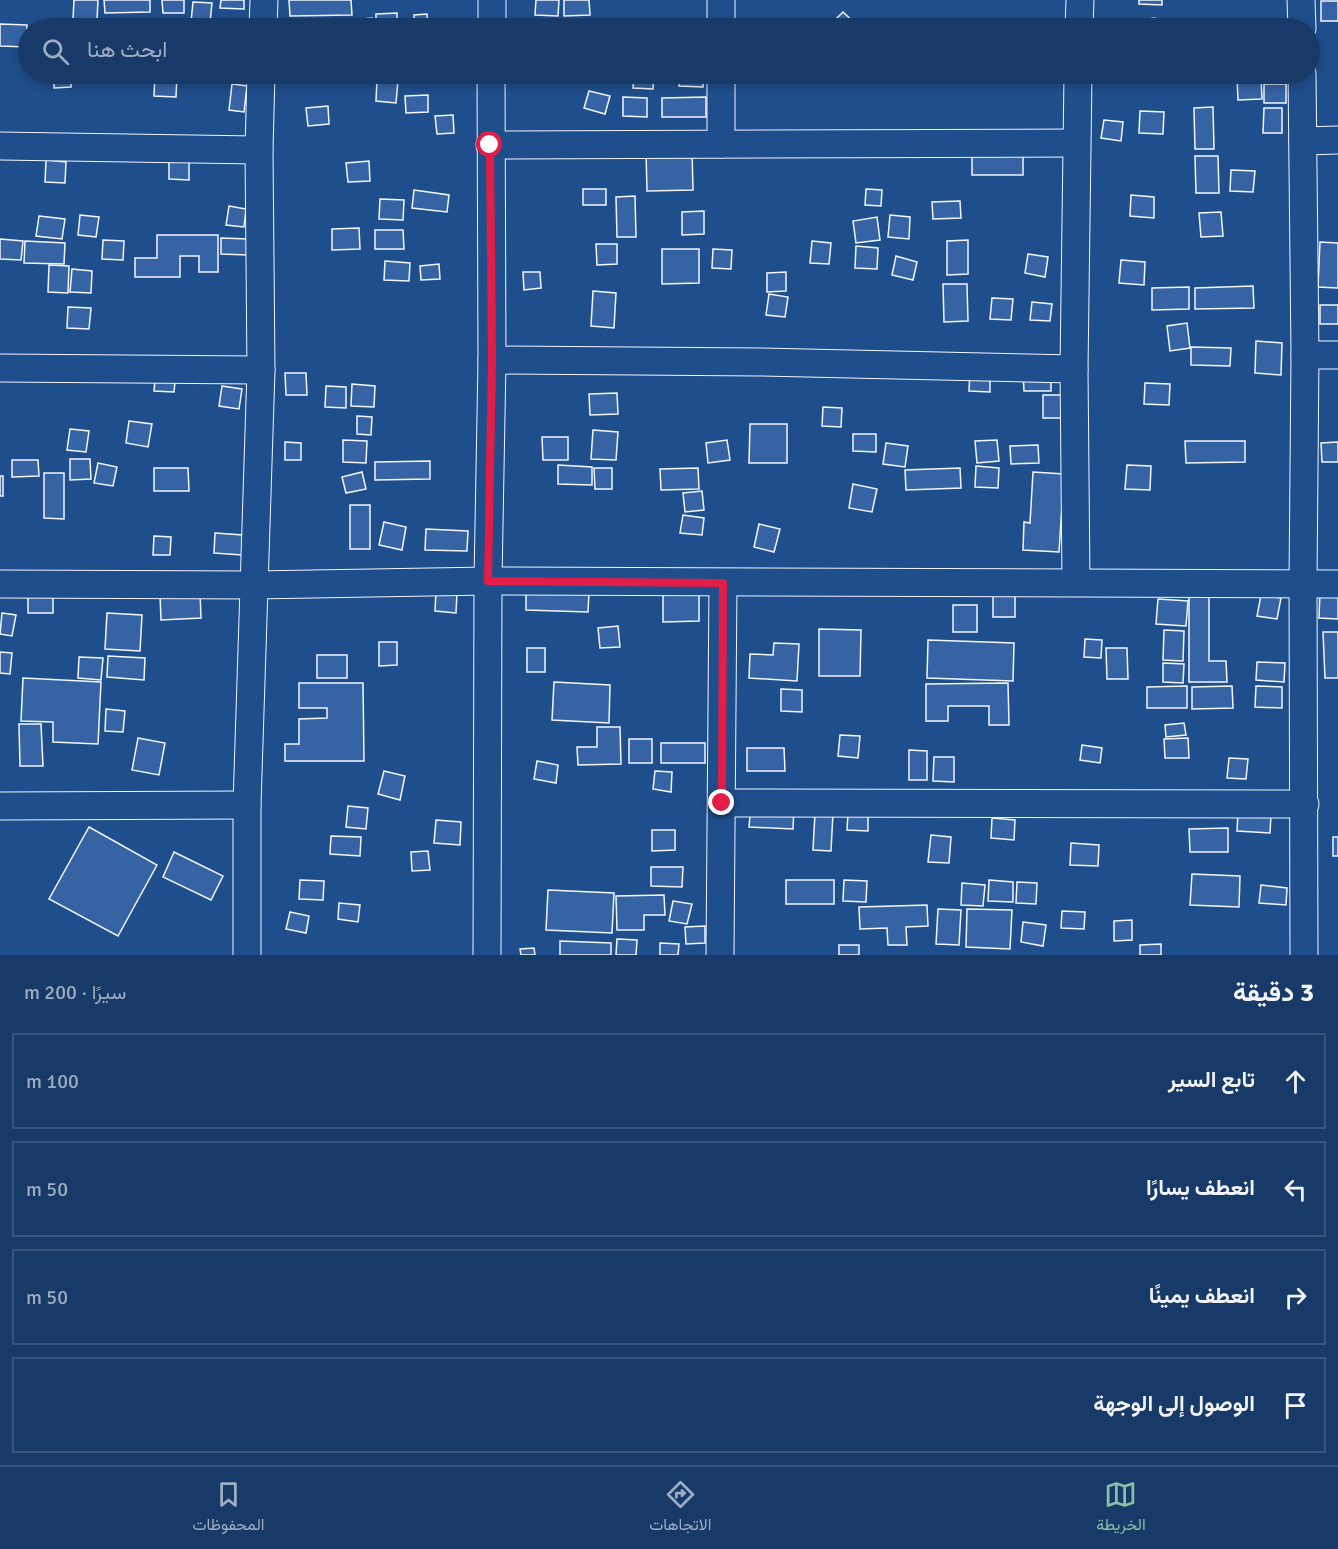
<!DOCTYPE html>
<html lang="ar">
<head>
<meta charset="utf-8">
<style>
	:root { --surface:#173a69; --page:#20416f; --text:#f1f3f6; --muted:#9eadc0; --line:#36547d; --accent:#8abfa5 }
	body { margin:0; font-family:Signika,Vazirmatn,sans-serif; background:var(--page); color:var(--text); direction:rtl }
	.stop { position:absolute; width:18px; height:18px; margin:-14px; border:4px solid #e11d48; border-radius:50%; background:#fff }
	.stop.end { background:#e11d48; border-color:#fff; box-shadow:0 2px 6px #0008 }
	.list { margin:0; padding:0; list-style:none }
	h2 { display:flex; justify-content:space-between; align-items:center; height:78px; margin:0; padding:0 24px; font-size:26px }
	h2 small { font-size:20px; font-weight:400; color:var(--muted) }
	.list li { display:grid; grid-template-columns:39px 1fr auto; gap:18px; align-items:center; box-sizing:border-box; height:96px; margin:0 12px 12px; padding:0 12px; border:2px solid var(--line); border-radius:0px }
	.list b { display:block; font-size:22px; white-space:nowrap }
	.list em { font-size:20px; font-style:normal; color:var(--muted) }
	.icon { flex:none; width:33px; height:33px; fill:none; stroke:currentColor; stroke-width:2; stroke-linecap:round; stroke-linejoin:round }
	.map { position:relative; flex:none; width:1338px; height:955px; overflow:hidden; direction:ltr }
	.search { position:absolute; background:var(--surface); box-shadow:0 3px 9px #0003; left:18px; right:18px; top:18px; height:66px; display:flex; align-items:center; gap:15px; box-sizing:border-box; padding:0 21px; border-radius:33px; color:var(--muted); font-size:22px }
	.sheet { height:510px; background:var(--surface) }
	nav { display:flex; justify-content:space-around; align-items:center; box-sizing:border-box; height:84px; border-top:2px solid var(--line); background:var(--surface); font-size:16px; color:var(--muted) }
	nav a { display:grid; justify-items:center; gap:3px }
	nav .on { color:var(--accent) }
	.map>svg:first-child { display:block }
</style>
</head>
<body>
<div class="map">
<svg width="1338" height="955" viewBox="0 0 1338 955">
	<rect width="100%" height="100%" fill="#1f4e8c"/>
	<g fill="#3563a3" stroke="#f2f6ff" stroke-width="1.5">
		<polygon points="74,0 98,0 97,20 73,19"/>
		<polygon points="104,0 150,0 150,12 105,13"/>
		<polygon points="162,0 184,0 184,13 163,13"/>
		<polygon points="221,0 244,0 244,9 220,8"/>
		<polygon points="289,0 351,0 352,15 290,16"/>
		<polygon points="536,0 559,0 558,16 535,15"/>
		<polygon points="564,0 589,0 590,15 564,16"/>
		<polygon points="1139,0 1162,0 1162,5 1139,4"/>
		<rect x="1321" y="1" width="17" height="20"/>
		<polygon points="193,2 212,3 210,23 191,22"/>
		<polygon points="843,12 860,28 827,28"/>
		<polygon points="397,13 397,28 376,28 376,14"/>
		<polygon points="427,14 428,28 414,28 414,15"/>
		<polygon points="372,18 373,28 353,28 352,20"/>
		<polygon points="1155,18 1156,28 1133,28 1132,21"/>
		<polygon points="0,24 27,25 26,47 0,46"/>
		<polygon points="54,74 71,74 71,87 54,88"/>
		<polygon points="155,74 177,74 176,97 154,96"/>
		<polygon points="563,74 581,74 581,80 563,78"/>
		<polygon points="634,74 654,74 653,89 633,88"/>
		<polygon points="680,74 704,74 703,87 679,86"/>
		<polygon points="1261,77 1262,99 1238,100 1237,78"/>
		<polygon points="377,79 398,80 396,103 376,101"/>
		<polygon points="232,84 247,86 244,112 229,110"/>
		<rect x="1264" y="84" width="22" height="19"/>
		<polygon points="589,91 610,96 605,114 584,108"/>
		<polygon points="428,95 428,112 406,113 405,96"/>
		<polygon points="623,97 647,98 647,117 623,116"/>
		<polygon points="706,97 706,117 662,117 662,98"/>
		<polygon points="328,106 329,124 308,126 306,108"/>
		<polygon points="1213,107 1214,149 1195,149 1194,108"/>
		<polygon points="1264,108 1282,108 1282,133 1263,133"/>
		<polygon points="1140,111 1164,112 1163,134 1139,133"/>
		<polygon points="453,115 454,133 437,134 435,116"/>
		<polygon points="1104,120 1123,122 1121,141 1101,138"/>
		<polygon points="692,150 693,190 647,191 646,151"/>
		<rect x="972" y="151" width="51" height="24"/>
		<polygon points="1195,156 1218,156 1219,193 1196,193"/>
		<polygon points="169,158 189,158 189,180 169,179"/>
		<polygon points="46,160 66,162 65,183 45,182"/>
		<polygon points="369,161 370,181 348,182 346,163"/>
		<polygon points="1231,170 1255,171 1253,192 1230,191"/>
		<rect x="583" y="189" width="23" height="16"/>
		<polygon points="866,189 882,190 881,206 865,205"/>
		<polygon points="414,190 449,195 447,212 412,208"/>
		<polygon points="1131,195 1154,197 1154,218 1130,216"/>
		<polygon points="635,196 636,237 617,237 616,197"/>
		<polygon points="380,199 404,200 403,220 379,219"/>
		<polygon points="960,201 961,218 933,219 932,202"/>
		<polygon points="229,206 246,209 244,227 226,225"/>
		<polygon points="704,211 704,234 682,235 682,212"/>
		<polygon points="1221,212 1223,236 1201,237 1199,213"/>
		<polygon points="80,215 99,217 96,237 78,235"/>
		<polygon points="890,215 910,217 909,239 888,237"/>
		<polygon points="39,216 65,219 62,239 36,236"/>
		<polygon points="877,217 880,240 856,243 853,221"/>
		<polygon points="359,228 360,249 332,250 332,229"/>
		<polygon points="375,230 403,230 404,249 375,249"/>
		<polygon points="157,235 218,235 218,272 199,272 199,256 180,256 180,277 135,277 135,258 157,258"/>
		<polygon points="221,238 249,239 248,255 221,254"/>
		<polygon points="0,239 23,241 21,260 0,259"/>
		<polygon points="103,240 124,241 123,260 102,259"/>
		<polygon points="968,240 968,274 947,275 947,241"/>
		<polygon points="25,241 65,243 64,264 24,263"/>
		<polygon points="812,241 831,243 829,264 810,263"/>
		<polygon points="1320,242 1338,243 1338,288 1318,287"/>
		<polygon points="596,244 617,244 617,264 597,265"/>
		<polygon points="856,246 878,248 877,269 855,268"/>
		<polygon points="662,249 699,249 699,283 662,284"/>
		<polygon points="713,249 732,250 731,269 712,268"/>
		<polygon points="1028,254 1048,257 1045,277 1025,273"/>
		<polygon points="896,256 917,262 913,280 892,275"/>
		<polygon points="1121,260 1145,262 1144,285 1119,283"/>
		<polygon points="385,261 410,263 409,281 384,280"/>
		<polygon points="439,264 440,279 421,280 420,266"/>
		<polygon points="49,265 69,266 68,293 48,292"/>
		<polygon points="72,269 92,271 91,293 70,292"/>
		<polygon points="523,272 540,272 541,288 524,290"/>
		<polygon points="786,272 786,291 767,292 767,273"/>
		<polygon points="943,284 967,284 968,321 944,322"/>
		<polygon points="1253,286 1254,308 1195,309 1195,288"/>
		<polygon points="1189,287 1189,309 1152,310 1152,288"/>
		<polygon points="593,291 616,293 614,328 591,326"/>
		<polygon points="769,294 788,297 785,317 766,315"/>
		<polygon points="992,298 1013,299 1011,320 990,319"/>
		<polygon points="1032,302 1052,304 1050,321 1030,320"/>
		<rect x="1320" y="305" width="18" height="19"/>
		<polygon points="68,307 91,308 89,329 67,328"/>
		<polygon points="1187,323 1190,348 1170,351 1167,326"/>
		<polygon points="1256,341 1282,343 1281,375 1255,373"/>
		<polygon points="1191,347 1231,348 1230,366 1191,365"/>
		<polygon points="156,369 176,371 174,392 154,391"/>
		<polygon points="970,370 990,371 990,392 969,391"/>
		<polygon points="1051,371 1051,391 1024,391 1023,372"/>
		<polygon points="285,373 306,373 307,395 286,395"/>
		<polygon points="1145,383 1170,384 1169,405 1144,404"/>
		<polygon points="352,384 375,386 374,407 351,406"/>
		<polygon points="222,386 242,389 239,409 219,406"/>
		<polygon points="326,386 346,387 346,408 325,407"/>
		<polygon points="617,393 618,414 590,415 589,394"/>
		<polygon points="1043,395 1062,395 1063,418 1043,418"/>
		<polygon points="823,407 842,408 841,427 822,426"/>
		<polygon points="357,416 372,417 371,435 357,434"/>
		<polygon points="129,421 152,424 148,447 126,443"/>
		<polygon points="750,424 787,424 787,463 749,463"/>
		<polygon points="70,429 89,431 86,452 67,450"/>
		<polygon points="593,430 618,432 616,460 591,459"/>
		<polygon points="853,434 876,434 876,452 853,451"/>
		<polygon points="542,437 568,437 568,460 543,460"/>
		<polygon points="343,440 367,441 366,463 343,462"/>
		<polygon points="727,440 730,460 708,463 706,443"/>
		<polygon points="997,440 999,461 977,463 975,441"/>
		<polygon points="1185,441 1245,441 1245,462 1186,463"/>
		<polygon points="285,442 301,443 301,460 285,460"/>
		<polygon points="1338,442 1338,462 1322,462 1321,443"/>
		<polygon points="886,443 908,446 905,467 883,464"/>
		<polygon points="1038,445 1039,463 1011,464 1010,446"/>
		<polygon points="70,459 90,459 91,479 70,480"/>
		<polygon points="12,460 38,460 39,476 12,477"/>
		<polygon points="430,461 430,479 375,480 375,462"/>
		<polygon points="98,463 117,467 113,486 94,483"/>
		<polygon points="558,465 592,467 592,485 558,484"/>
		<polygon points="1127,465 1151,466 1150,490 1125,489"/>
		<polygon points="976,466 999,468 998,488 975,487"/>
		<polygon points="154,468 188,468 189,491 154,491"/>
		<polygon points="594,468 612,468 612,489 595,489"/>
		<polygon points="698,468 699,489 661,490 660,469"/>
		<polygon points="960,468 961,488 906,490 905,470"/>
		<polygon points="362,472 366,489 346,493 342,477"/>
		<polygon points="1033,472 1064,474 1059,552 1023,550 1024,522 1030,523"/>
		<polygon points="44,473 64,473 64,519 44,518"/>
		<rect x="0" y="476" width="3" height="20"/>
		<polygon points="853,484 877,489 872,512 849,508"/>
		<polygon points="702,491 704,510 685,512 683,493"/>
		<rect x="350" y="505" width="20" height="44"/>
		<polygon points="683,515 704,518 702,535 680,533"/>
		<polygon points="384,522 406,527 402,550 379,545"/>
		<polygon points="759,524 780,529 774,552 754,547"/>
		<polygon points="426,529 468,531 467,551 425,550"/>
		<polygon points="215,533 243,535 242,555 214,553"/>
		<polygon points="154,536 171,537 170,555 153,555"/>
		<polygon points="1189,587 1209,587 1209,661 1226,661 1227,682 1189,682"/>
		<rect x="993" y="590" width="22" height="27"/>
		<polygon points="436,591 457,592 456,613 435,611"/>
		<polygon points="526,591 589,593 588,612 526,610"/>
		<polygon points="1320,591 1338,592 1338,619 1319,618"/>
		<polygon points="200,593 201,618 161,620 160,595"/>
		<polygon points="663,593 699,593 699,621 663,622"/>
		<polygon points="1261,595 1281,598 1277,619 1257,616"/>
		<polygon points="28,596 53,597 53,613 28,613"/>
		<polygon points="1158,599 1188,601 1186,626 1156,624"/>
		<rect x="953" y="605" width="24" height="27"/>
		<polygon points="2,613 16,615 12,636 0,634"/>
		<polygon points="107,613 142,615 140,651 105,649"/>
		<polygon points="618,626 620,647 600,648 598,628"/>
		<polygon points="819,629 861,630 860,676 819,676"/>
		<polygon points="1164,630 1184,631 1183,661 1163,660"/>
		<polygon points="1323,632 1338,632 1338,678 1325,678"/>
		<polygon points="1085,639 1102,640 1101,658 1084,657"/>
		<polygon points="928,640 1014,643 1013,681 927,678"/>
		<polygon points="379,642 397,642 397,665 379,666"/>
		<polygon points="774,643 799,644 797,681 749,678 750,654 773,655"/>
		<rect x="527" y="648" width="18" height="24"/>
		<polygon points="1106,648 1127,648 1128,679 1107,679"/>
		<polygon points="0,652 12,653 10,674 0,673"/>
		<rect x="317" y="655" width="30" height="23"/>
		<polygon points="108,656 145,658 144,680 107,677"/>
		<polygon points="79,657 103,658 101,680 78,678"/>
		<polygon points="1257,662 1285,663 1284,682 1256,680"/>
		<polygon points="1163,663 1184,664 1183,683 1163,682"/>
		<polygon points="23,678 101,682 98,744 53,742 53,722 21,721"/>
		<polygon points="554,682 610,685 609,723 552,720"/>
		<polygon points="299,683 363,683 364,761 285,761 285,744 299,744 299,719 327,718 327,708 299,708"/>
		<polygon points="1008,683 1009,725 989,725 989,706 948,706 948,721 926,721 926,684"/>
		<polygon points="1187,686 1187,708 1147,708 1147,687"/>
		<polygon points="1232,686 1233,708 1192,709 1192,687"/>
		<polygon points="1256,686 1282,687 1282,708 1255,707"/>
		<polygon points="781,689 802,690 802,712 781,711"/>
		<polygon points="106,709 125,711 123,732 105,731"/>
		<polygon points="1184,723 1186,735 1166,737 1165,725"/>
		<polygon points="19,724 41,724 43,766 20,766"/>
		<polygon points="597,727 620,727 621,764 578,765 577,747 597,747"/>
		<polygon points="840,735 860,736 858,758 838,756"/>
		<polygon points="138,738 165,743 159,775 132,770"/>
		<polygon points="1188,738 1189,758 1165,758 1164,739"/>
		<rect x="629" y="739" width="23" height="24"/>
		<rect x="661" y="743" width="44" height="20"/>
		<polygon points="1082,745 1102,748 1100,763 1080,760"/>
		<polygon points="747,748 784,748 785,771 747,771"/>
		<polygon points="909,750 927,751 927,780 909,780"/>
		<polygon points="934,757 954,757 954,782 933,781"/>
		<polygon points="1229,758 1248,759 1246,779 1227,778"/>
		<polygon points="537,761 558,765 556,783 534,779"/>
		<polygon points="384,771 405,776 400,800 378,794"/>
		<polygon points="655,771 672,772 671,792 653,789"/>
		<polygon points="751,805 794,807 793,829 749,827"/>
		<polygon points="348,806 368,808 366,829 346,827"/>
		<polygon points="1238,812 1271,814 1270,833 1237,831"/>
		<polygon points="815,813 833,813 831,851 813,850"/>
		<polygon points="848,814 868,815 868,831 847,830"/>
		<polygon points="992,818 1015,820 1014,840 991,838"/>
		<polygon points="436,820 461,822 460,845 434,843"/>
		<polygon points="89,827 157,865 118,936 49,899"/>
		<polygon points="1228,828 1228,852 1190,852 1189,829"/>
		<polygon points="652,830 675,830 675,850 652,851"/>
		<polygon points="931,835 951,837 949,863 928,862"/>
		<polygon points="331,836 361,837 360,856 330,854"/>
		<rect x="1333" y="837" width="5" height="19"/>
		<polygon points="1071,843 1099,845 1098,866 1070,865"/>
		<polygon points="428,851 430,870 412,871 411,852"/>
		<polygon points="174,852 223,876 211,900 163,877"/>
		<polygon points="651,867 683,867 682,887 651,886"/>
		<polygon points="1192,874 1240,876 1239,907 1190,905"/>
		<polygon points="300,880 324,881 323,900 299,899"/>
		<rect x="786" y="880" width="48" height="24"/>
		<polygon points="844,880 867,881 866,902 843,901"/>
		<polygon points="989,880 1013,882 1013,902 988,901"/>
		<polygon points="1017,882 1037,883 1036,904 1016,903"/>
		<polygon points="962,883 985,885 983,906 961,905"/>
		<polygon points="1261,885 1287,888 1286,905 1259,903"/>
		<polygon points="548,890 614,893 612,933 546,930"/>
		<polygon points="664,895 665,915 644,915 644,930 617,930 616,896"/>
		<polygon points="673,901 692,904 687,924 669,921"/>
		<polygon points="339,903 360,905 358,922 338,919"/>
		<polygon points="927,905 928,926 906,927 907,945 888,945 887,928 860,929 859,907"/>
		<polygon points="938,909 961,910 959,945 936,944"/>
		<polygon points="967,909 1012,910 1010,949 966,947"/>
		<polygon points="1062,911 1085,912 1084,929 1061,928"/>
		<polygon points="290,912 309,916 306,933 286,929"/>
		<polygon points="1132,920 1132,940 1114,941 1114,921"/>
		<polygon points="1023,922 1046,925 1043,946 1021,942"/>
		<polygon points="705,926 705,943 686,944 685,927"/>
		<polygon points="617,939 637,940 636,955 616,955"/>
		<polygon points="560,941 611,943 611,955 560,955"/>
		<polygon points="660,943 679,944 678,955 660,955"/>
		<polygon points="1161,944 1161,955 1140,955 1140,945"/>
		<rect x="839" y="945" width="20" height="10"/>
		<polygon points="534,948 535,955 521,955 520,949"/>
	</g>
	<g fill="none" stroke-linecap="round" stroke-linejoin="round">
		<defs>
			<g id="minor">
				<polyline points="721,0 721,28"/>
				<polyline points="1301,0 1302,28"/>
				<polyline points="263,28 264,0"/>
				<polyline points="492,28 492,0"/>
				<polyline points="1079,28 1080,0"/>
				<polyline points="721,74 721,144"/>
				<polyline points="1302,74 1305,355 1303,583 1304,955"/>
				<polyline points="1303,141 1338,140"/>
				<polyline points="490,145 1076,143"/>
				<polyline points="0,146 259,150"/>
				<polyline points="1305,355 1338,355"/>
				<polyline points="492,360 760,362 1074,369"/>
				<polyline points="0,368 261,370"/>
				<polyline points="1076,582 1074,369 1078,74"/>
				<polyline points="0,584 254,585 488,581 1338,584"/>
				<polyline points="722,803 1305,804"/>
				<polyline points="0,806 247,805"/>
				<polyline points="247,955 247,805 261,370 259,150 261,74"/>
				<polyline points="487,955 488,581 492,360 491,74"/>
				<polyline points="720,955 723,583"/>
			</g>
		</defs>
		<use href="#minor" stroke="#f2f6ff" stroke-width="29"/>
		<use href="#minor" stroke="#1f4e8c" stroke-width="27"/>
	</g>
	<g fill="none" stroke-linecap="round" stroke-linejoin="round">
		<polyline stroke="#e11d48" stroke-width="8" points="490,145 492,360 488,581 723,583 722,803"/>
	</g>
</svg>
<div class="stop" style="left:490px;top:145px"></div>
<div class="stop end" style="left:722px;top:803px"></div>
<div class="search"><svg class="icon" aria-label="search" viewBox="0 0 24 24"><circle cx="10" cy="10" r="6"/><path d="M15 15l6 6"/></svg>ابحث هنا</div>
</div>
<section class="sheet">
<h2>3 دقيقة<small>سيرًا · 200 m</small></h2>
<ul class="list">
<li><svg class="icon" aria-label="ahead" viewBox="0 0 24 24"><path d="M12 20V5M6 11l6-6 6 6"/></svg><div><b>تابع السير</b></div><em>100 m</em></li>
<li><svg class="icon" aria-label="left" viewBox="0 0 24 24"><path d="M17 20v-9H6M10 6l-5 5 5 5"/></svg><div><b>انعطف يسارًا</b></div><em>50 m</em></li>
<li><svg class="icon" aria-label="right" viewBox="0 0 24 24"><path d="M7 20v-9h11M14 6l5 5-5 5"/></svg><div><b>انعطف يمينًا</b></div><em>50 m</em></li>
<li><svg class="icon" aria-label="arrive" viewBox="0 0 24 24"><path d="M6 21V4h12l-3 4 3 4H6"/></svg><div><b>الوصول إلى الوجهة</b></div></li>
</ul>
</section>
<nav>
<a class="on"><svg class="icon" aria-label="map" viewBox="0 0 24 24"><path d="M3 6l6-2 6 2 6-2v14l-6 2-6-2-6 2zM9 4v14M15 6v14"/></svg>الخريطة</a>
<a><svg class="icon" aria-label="directions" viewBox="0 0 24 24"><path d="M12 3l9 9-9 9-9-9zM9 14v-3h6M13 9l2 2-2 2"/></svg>الاتجاهات</a>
<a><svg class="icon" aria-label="saved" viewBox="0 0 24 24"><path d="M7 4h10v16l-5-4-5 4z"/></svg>المحفوظات</a>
</nav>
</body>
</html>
